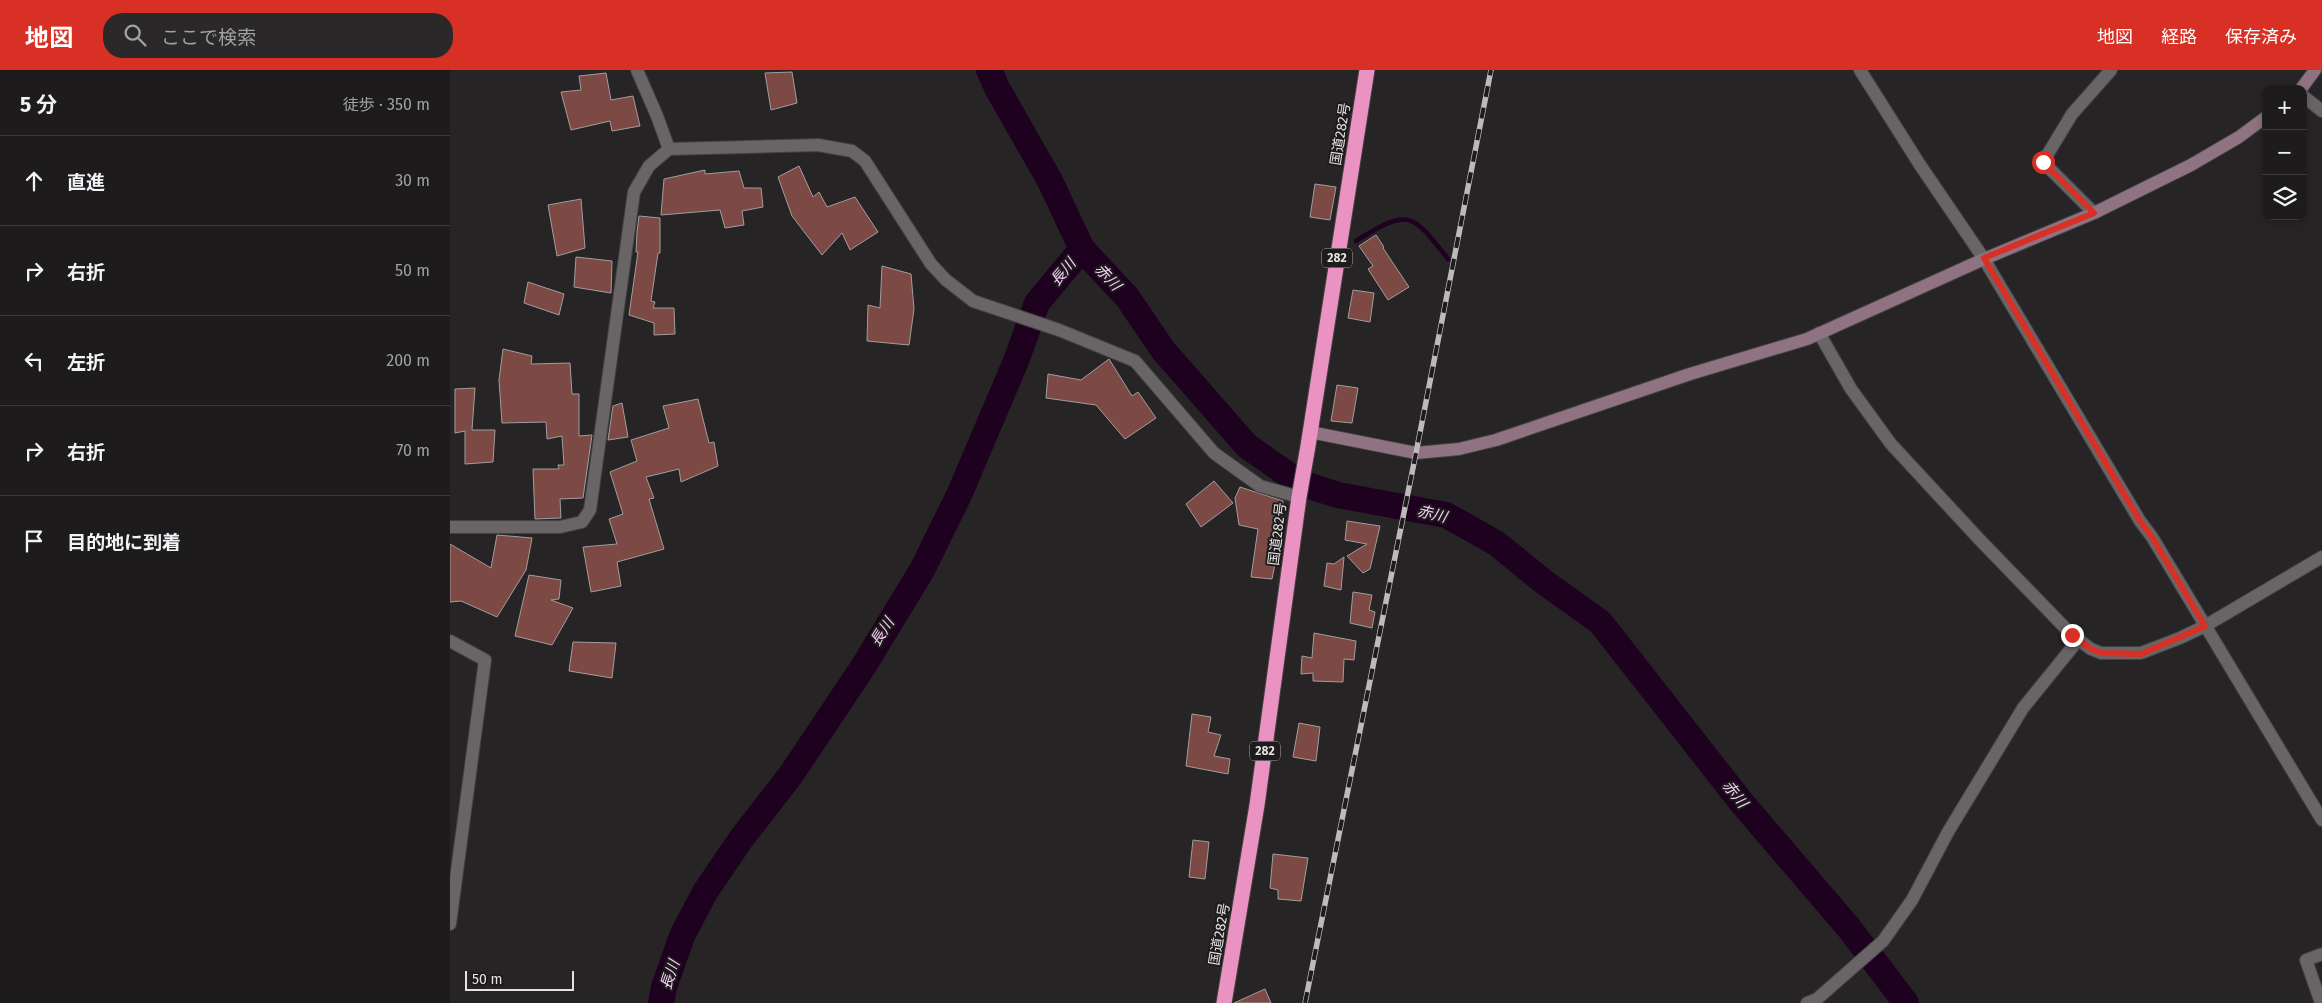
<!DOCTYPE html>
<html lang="ja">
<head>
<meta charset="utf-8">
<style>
	:root { --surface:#1d1b1c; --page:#2a2829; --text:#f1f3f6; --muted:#a0a1a3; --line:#3b393b; --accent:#d93025 }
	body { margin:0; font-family:"Fira Sans","Noto Sans JP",sans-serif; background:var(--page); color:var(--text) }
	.controls { position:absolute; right:15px; top:15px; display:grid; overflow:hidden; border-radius:10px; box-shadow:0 2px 8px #0003 }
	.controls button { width:45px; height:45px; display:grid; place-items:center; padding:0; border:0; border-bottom:1px solid var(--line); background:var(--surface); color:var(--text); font:25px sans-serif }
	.scale { position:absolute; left:15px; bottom:12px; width:109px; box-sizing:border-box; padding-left:5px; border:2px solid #e4e2e2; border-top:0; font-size:14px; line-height:18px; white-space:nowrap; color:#e4e2e2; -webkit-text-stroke:4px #1e1b1c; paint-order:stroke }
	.stop { position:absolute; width:15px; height:15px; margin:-11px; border:4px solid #d93025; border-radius:50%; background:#fff }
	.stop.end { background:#d93025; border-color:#fff; box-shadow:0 1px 5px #0008 }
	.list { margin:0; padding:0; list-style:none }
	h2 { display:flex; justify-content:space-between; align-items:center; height:65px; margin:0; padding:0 20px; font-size:21px }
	h2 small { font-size:16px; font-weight:400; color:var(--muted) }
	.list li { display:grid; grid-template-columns:32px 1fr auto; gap:15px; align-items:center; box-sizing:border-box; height:90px; padding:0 20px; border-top:1px solid var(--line) }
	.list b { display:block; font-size:19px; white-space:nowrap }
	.list em { font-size:16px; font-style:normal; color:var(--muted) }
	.icon { flex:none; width:28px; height:28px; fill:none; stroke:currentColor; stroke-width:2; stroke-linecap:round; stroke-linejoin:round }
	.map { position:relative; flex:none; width:1872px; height:933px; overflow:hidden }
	header { display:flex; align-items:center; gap:30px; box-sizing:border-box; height:70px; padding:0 25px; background:var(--accent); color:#fff }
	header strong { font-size:24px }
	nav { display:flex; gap:28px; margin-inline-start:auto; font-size:18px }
	.search { width:350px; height:45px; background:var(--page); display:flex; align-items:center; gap:12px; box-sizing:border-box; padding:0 18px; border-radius:20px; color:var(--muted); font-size:19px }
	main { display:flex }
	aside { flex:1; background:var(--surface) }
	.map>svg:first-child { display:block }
</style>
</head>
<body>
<header>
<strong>地図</strong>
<div class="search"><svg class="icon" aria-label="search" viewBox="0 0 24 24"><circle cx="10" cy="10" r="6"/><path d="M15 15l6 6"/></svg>ここで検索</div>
<nav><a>地図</a><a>経路</a><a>保存済み</a></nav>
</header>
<main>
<aside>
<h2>5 分<small>徒歩 · 350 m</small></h2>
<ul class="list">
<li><svg class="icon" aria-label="ahead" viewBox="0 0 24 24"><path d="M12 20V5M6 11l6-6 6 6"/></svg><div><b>直進</b></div><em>30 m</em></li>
<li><svg class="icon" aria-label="right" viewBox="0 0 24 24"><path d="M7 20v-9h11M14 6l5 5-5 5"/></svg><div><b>右折</b></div><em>50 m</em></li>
<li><svg class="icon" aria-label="left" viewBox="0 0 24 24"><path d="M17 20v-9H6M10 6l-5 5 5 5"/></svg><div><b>左折</b></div><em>200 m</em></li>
<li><svg class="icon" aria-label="right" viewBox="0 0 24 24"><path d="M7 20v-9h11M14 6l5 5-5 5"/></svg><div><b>右折</b></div><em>70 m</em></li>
<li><svg class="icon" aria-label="arrive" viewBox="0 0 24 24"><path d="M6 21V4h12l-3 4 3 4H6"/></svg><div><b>目的地に到着</b></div></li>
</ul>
</aside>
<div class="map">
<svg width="1872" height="933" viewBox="0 0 1872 933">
	<rect width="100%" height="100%" fill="#272425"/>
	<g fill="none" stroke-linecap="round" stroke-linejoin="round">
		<path stroke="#1d011e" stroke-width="4.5" d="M906 171C959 138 961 142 998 189"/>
		<g stroke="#1d011e" stroke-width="26">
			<polyline points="539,0 547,18 600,111 632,179 677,227 713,280 797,376 850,413 888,425 996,445 1046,473 1094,512 1150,552 1292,733 1399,858 1456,933"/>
			<polyline points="211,933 214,917 232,866 255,822 291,769 340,706 413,597 472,500 509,425 566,291 587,233 632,179"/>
		</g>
	</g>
	<g fill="#7c4944" stroke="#a29e9e">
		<polygon points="342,2 347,33 321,40 315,3"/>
		<polygon points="156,3 161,30 183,26 190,56 162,61 160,51 121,60 111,22 131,20 129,6"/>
		<polygon points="349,96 363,127 369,122 377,137 405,127 428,162 400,180 392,163 372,185 342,146 328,107"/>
		<polygon points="255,100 255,104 289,101 294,118 311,118 313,137 292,141 294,155 275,158 270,140 211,145 214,109"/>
		<polygon points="865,114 886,117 880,150 860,147"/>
		<polygon points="131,129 135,178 107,186 98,135"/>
		<polygon points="189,146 210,148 210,183 208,183 201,231 205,232 203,238 224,238 225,264 204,265 204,253 179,245 188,182 186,182 187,162"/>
		<polygon points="926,165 934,177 933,178 959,217 938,230 918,199 923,196 909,176"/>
		<polygon points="126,187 162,191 161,223 124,217"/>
		<polygon points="432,196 461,204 464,239 459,275 417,271 418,235 430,238"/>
		<polygon points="78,212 114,224 109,245 74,233"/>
		<polygon points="903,220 924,223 920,252 898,248"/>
		<polygon points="53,279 82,286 81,294 120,293 122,324 129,324 129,366 142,365 133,428 110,429 111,448 85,449 83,399 109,399 108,395 114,395 112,366 97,369 96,352 52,353 49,310"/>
		<polygon points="659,289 682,326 688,322 706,348 675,369 646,335 596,328 598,304 631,310"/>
		<polygon points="887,315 908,318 902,353 881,351"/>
		<polygon points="25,318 22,360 45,360 43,392 15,394 15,361 5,363 5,319"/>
		<polygon points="248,329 259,373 264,372 268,396 231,412 229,399 196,407 204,428 199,429 214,479 167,492 171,516 141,522 133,477 167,474 159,449 173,444 160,402 187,391 181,370 219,358 213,336"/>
		<polygon points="172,333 178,367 158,370 163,336"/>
		<polygon points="764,411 783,433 751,457 736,434"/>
		<polygon points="790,417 833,431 831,464 822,509 801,507 808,459 789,455 785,428"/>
		<polygon points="897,451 930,456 920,499 913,503 897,486 917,474 895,470"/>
		<polygon points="47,465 82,468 76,500 47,547 11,531 0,532 0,474 41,498"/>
		<polygon points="894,487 891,520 874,516 877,493 884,494"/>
		<polygon points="79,505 111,510 109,529 101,530 123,538 102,575 65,566"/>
		<polygon points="903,522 922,525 919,540 925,542 922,558 900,553"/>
		<polygon points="864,563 906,571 904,590 894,589 893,612 863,611 863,603 851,604 852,586 862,588"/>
		<polygon points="123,572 166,573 162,608 119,601"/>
		<polygon points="742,644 761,647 758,662 771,665 764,686 780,689 778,704 736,696"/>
		<polygon points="849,653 870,657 866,691 843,687"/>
		<polygon points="743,770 759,772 755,809 739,807"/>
		<polygon points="823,784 858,788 851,831 828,829 828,820 820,818"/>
		<polygon points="815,919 821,933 784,933"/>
	</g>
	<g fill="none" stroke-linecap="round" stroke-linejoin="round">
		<defs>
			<g id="street">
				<polyline points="187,0 207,46 219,79"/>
				<polyline points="1410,0 1470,95 1534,189 1690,451 1702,467 1872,750"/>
				<polyline points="1853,26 1872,41"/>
				<polyline points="1644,143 1593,92 1622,44 1661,0"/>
				<polyline points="1369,263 1401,319 1441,374 1529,469 1622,565 1641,579 1651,583 1691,583 1730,568 1755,556 1872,487"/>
				<polyline points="0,457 110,457 132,452 140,440 184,122 199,96 219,79 368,75 402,81 415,91 481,194 496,210 523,231 609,260 685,291 764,383 810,416 849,427"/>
				<polyline points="0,571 35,590 0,854"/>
				<polyline points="1357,933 1367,929 1433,871 1462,830 1498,762 1573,638 1629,569"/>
				<polyline points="1871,933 1856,890 1872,884"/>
			</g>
			<g id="secondary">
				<polyline points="1851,19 1865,0"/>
				<polyline points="860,362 966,383 1009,379 1046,370 1240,304 1357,269 1534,189 1644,143 1741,95 1789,67 1816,47"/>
			</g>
			<polyline id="highway" points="774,933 807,735 849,427 858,376 917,0"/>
		</defs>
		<use href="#street" stroke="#434141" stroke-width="14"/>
		<use href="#secondary" stroke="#434141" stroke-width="14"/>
		<use href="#highway" stroke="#434141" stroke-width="17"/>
		<use href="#street" stroke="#696566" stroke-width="12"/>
		<use href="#secondary" stroke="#907382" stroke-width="12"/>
		<use href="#highway" stroke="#ea93c3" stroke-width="15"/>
		<defs>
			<polyline id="rail" points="855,933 966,383 1041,0"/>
		</defs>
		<use href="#rail" stroke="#bcbaba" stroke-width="5.5"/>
		<use href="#rail" stroke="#1e1b1c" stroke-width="4" stroke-dasharray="11" stroke-linecap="butt"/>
	</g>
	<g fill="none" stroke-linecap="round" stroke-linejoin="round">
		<polyline stroke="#d93025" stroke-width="6" points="1593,92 1644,143 1534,188 1690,451 1702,467 1755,556 1691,584 1651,583 1641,579 1622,565"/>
	</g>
	<g text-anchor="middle" stroke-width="4" stroke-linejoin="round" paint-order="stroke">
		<g fill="#1e1b1c" stroke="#a9a6a7" stroke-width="1">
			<rect x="872" y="178.5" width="30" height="19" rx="4"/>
			<rect x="800" y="671.5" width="30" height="19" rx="4"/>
		</g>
		<g font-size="12" font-weight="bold" fill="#e4e2e2">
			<text x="887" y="192">282</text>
			<text x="815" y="685">282</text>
		</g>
		<g font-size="14" fill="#e4e2e2" stroke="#1e1b1c">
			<text transform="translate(890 64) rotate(-81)" y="5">国道282号</text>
			<text transform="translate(827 464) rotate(-83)" y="5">国道282号</text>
			<text transform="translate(769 864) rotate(-80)" y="5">国道282号</text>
		</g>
		<g font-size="15" font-style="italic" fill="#fdcefd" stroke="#1e1b1c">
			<text transform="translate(613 202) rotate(-50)" y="5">長川</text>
			<text transform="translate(658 207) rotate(47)" y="5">赤川</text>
			<text transform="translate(982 444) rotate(14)" y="5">赤川</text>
			<text transform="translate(432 562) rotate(-57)" y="5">長川</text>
			<text transform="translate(1285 724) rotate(51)" y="5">赤川</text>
			<text transform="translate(220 905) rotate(-72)" y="5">長川</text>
		</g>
	</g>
</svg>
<div class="controls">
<button>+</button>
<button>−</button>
<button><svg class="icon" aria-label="layers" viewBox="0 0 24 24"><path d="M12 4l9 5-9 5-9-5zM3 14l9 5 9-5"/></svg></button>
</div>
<div class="scale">50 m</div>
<div class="stop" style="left:1593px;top:92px"></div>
<div class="stop end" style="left:1622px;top:565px"></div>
</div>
</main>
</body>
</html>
